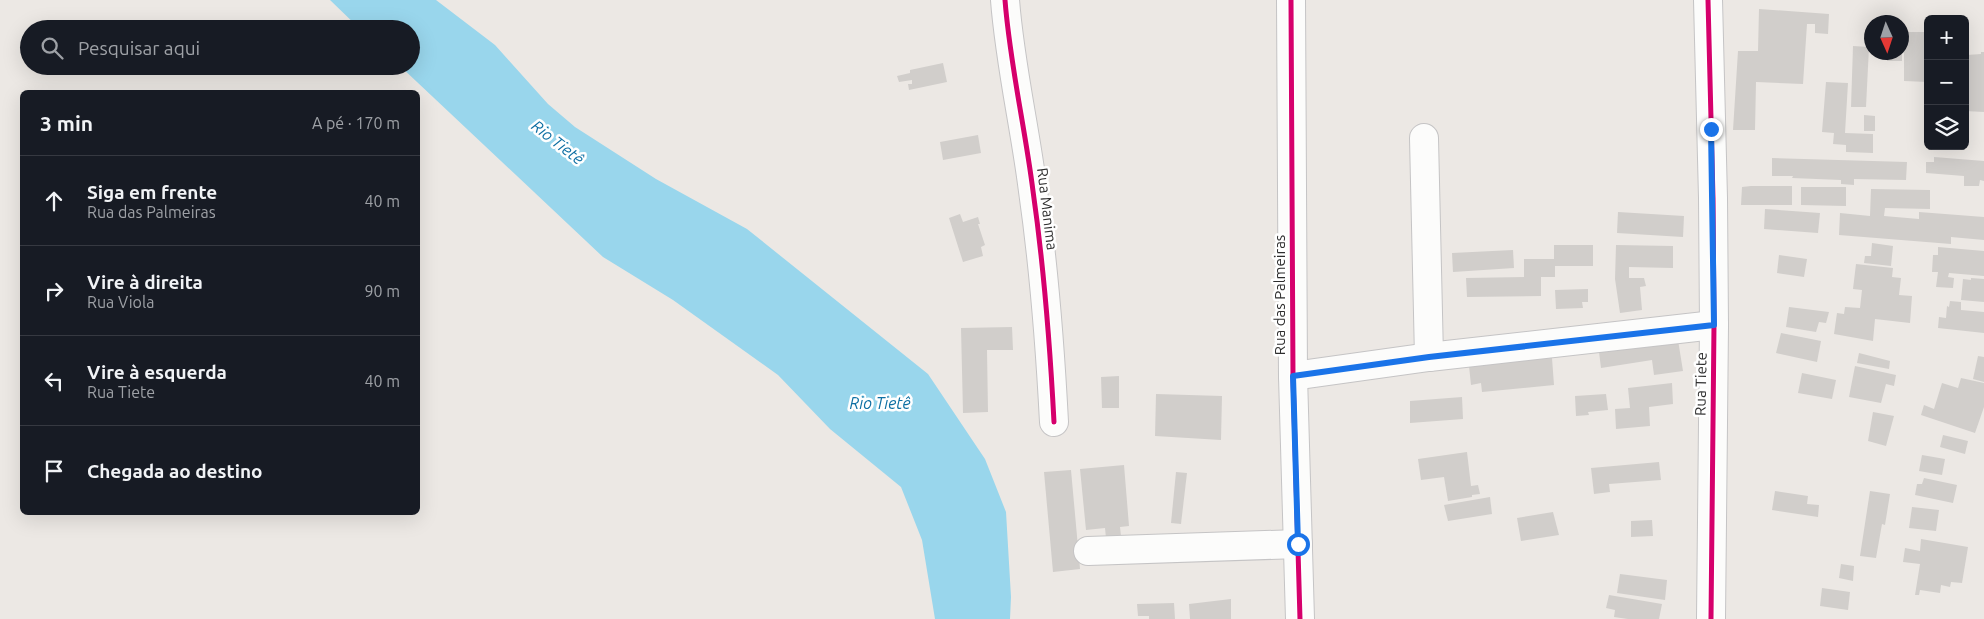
<!DOCTYPE html>
<html lang="pt">
<head>
<meta charset="utf-8">
<style>
	:root { --surface:#171b24; --page:#20242c; --text:#f1f3f6; --muted:#9ea1a6; --line:#363941 }
	body { margin:0; font-family:Ubuntu,sans-serif; background:var(--page); color:var(--text) }
	.controls { position:absolute; right:15px; top:15px; display:grid; overflow:hidden; border-radius:8px; box-shadow:0 5px 20px #0002 }
	.controls button { width:45px; height:45px; display:grid; place-items:center; padding:0; border:0; border-bottom:1px solid var(--line); background:var(--surface); color:var(--text); font:25px sans-serif }
	.compass { position:absolute; left:1864px; top:15px; width:45px; height:45px; border-radius:50%; background:var(--surface); box-shadow:0 5px 20px #0002; rotate:177deg }
	.stop { position:absolute; width:15px; height:15px; margin:-11px; border:4px solid #1a73e8; border-radius:50%; background:#fff }
	.stop.end { background:#1a73e8; border-color:#fff; box-shadow:0 1px 5px #0008 }
	.list { margin:0; padding:0; list-style:none }
	h2 { display:flex; justify-content:space-between; align-items:center; height:65px; margin:0; padding:0 20px; font-size:21px }
	h2 small { font-size:16px; font-weight:400; color:var(--muted) }
	.list li { display:grid; grid-template-columns:32px 1fr auto; gap:15px; align-items:center; box-sizing:border-box; height:90px; padding:0 20px; border-top:1px solid var(--line) }
	.list b { display:block; font-size:19px; white-space:nowrap }
	.list p { margin:0; font-size:16px; white-space:nowrap; color:var(--muted) }
	.list em { font-size:16px; font-style:normal; color:var(--muted) }
	.icon { flex:none; width:28px; height:28px; fill:none; stroke:currentColor; stroke-width:2; stroke-linecap:round; stroke-linejoin:round }
	.map { position:relative; flex:none; width:1984px; height:619px; overflow:hidden }
	.search { position:absolute; background:var(--surface); box-shadow:0 5px 20px #0002; left:20px; top:20px; width:400px; height:55px; display:flex; align-items:center; gap:12px; box-sizing:border-box; padding:0 18px; border-radius:28px; color:var(--muted); font-size:19px }
	.panel { position:absolute; background:var(--surface); box-shadow:0 5px 20px #0002; left:20px; top:90px; width:400px; height:425px; border-radius:8px }
	.map>svg:first-child { display:block }
</style>
</head>
<body>
<div class="map">
<svg width="1984" height="619" viewBox="0 0 1984 619">
	<rect width="100%" height="100%" fill="#ece8e4"/>
	<polygon fill="#99d6ec" points="330,0 436,0 495,45 548,104 575,127 656,179 747,229 928,374 985,459 1006,512 1011,597 1010,619 935,619 922,540 901,487 830,429 778,375 673,300 603,257 400,66 411,66 411,29 360,29"/>
	<g fill="#d1cecb">
		<polygon points="1759,9 1829,14 1828,34 1815,33 1815,24 1807,24 1803,84 1756,82 1755,130 1733,130 1738,51 1758,51"/>
		<polygon points="1904,32 1928,32 1928,82 1904,81 1904,45 1902,45 1902,36 1904,36"/>
		<polygon points="1853,46 1869,47 1866,107 1851,107"/>
		<polygon points="1879,52 1902,52 1902,61 1887,61 1887,54 1879,55"/>
		<polygon points="1981,52 1984,52 1984,112 1965,111 1967,55 1981,54"/>
		<polygon points="943,63 947,82 909,90 908,84 912,84 912,80 899,82 897,76 910,73 910,70"/>
		<polygon points="1826,82 1848,83 1845,133 1873,134 1873,153 1846,152 1846,145 1833,144 1834,133 1822,132"/>
		<polygon points="1864,115 1875,116 1875,131 1864,131"/>
		<polygon points="978,135 981,153 943,160 940,142"/>
		<polygon points="1934,157 1984,161 1984,181 1980,180 1979,186 1964,186 1964,176 1926,173 1926,162 1934,162"/>
		<polygon points="1772,158 1907,162 1906,180 1854,179 1854,185 1841,184 1841,180 1792,178 1793,176 1772,176"/>
		<polygon points="1751,186 1792,186 1792,205 1741,205 1742,187"/>
		<polygon points="1801,187 1846,187 1846,206 1801,205"/>
		<polygon points="1871,189 1930,190 1930,209 1885,208 1884,216 1919,219 1919,212 1984,217 1984,240 1951,237 1951,244 1839,235 1840,213 1870,216"/>
		<polygon points="1765,209 1820,213 1818,233 1764,229"/>
		<polygon points="1618,212 1684,216 1683,237 1617,233"/>
		<polygon points="960,214 963,222 978,217 980,224 978,224 985,245 981,247 983,256 963,262 949,218"/>
		<polygon points="1872,243 1893,246 1891,266 1864,263 1865,256 1871,256"/>
		<polygon points="1554,245 1593,245 1593,266 1555,266 1555,277 1541,277 1541,296 1467,297 1466,278 1524,277 1524,259 1554,259"/>
		<polygon points="1616,245 1673,246 1673,268 1629,267 1629,278 1644,278 1646,286 1640,287 1642,310 1620,313 1615,279"/>
		<polygon points="1938,247 1984,251 1984,276 1949,273 1948,277 1954,278 1953,288 1936,287 1938,272 1932,272 1933,255 1938,255"/>
		<polygon points="1513,250 1514,268 1453,272 1452,253"/>
		<polygon points="1779,255 1807,259 1804,277 1777,273"/>
		<polygon points="1856,264 1893,268 1892,277 1901,278 1899,295 1912,296 1910,323 1875,319 1873,341 1834,334 1837,313 1844,314 1845,307 1860,308 1862,290 1853,289"/>
		<polygon points="1971,278 1984,279 1984,302 1961,300 1963,279 1971,280"/>
		<polygon points="1588,289 1588,302 1582,302 1583,308 1556,309 1555,290"/>
		<polygon points="1950,301 1961,302 1961,310 1984,312 1984,333 1938,328 1939,317 1946,318 1947,306 1949,307"/>
		<polygon points="1789,307 1829,312 1826,323 1819,322 1816,332 1786,327"/>
		<polygon points="1012,327 1013,350 987,350 988,412 963,413 961,328"/>
		<polygon points="1781,333 1821,341 1817,362 1776,353"/>
		<polygon points="1678,340 1683,371 1654,375 1652,360 1601,368 1599,352"/>
		<polygon points="1859,353 1890,361 1889,369 1857,363"/>
		<polygon points="1978,356 1984,357 1984,382 1973,379"/>
		<polygon points="1552,358 1554,385 1482,392 1481,383 1471,385 1469,366"/>
		<polygon points="1855,366 1896,375 1894,386 1886,384 1881,403 1849,397"/>
		<polygon points="1802,373 1836,380 1832,399 1798,393"/>
		<polygon points="1119,376 1119,408 1102,408 1101,377"/>
		<polygon points="1961,378 1984,383 1984,407 1975,433 1921,415 1924,405 1934,409 1942,383 1958,388"/>
		<polygon points="1672,383 1673,404 1649,407 1650,426 1616,429 1615,409 1630,408 1628,388"/>
		<polygon points="1156,394 1222,396 1221,440 1155,436"/>
		<polygon points="1606,394 1608,410 1588,412 1589,415 1576,416 1575,396"/>
		<polygon points="1462,397 1463,419 1410,423 1410,401"/>
		<polygon points="1873,412 1894,416 1886,446 1868,441"/>
		<polygon points="1943,435 1968,441 1965,454 1940,447"/>
		<polygon points="1467,452 1471,486 1478,485 1480,494 1472,495 1472,497 1448,501 1444,477 1421,480 1418,459"/>
		<polygon points="1922,455 1945,459 1942,475 1919,471"/>
		<polygon points="1659,462 1661,480 1609,484 1610,492 1594,494 1591,468"/>
		<polygon points="1124,465 1129,526 1120,527 1121,536 1106,538 1105,528 1086,530 1080,469"/>
		<polygon points="1071,470 1080,569 1053,572 1044,472"/>
		<polygon points="1176,472 1187,473 1181,524 1171,523"/>
		<polygon points="1924,478 1957,485 1953,503 1915,495 1917,484 1922,484"/>
		<polygon points="1775,491 1808,496 1807,504 1819,505 1818,517 1772,510"/>
		<polygon points="1870,491 1890,494 1885,525 1882,524 1876,558 1860,556"/>
		<polygon points="1490,497 1492,514 1448,521 1444,505"/>
		<polygon points="1912,507 1939,510 1936,531 1909,528"/>
		<polygon points="1553,512 1559,535 1521,541 1517,518"/>
		<polygon points="1652,520 1653,536 1631,537 1631,521"/>
		<polygon points="1921,539 1968,547 1962,583 1951,582 1950,587 1941,585 1940,593 1920,590 1919,595 1915,595 1920,564 1903,562 1905,548 1920,551"/>
		<polygon points="1841,564 1854,566 1853,581 1839,578"/>
		<polygon points="1620,574 1667,580 1665,600 1617,593"/>
		<polygon points="1822,588 1850,592 1848,610 1820,606"/>
		<polygon points="1609,595 1662,604 1659,619 1628,619 1614,617 1615,610 1606,608"/>
		<polygon points="1231,599 1231,619 1190,619 1189,604"/>
		<polygon points="1174,603 1175,619 1149,619 1149,616 1138,616 1137,604"/>
	</g>
	<g fill="none" stroke-linecap="round" stroke-linejoin="round">
		<defs>
			<g id="minor">
				<path d="M1005 0C1010 65 1025 127 1033 191 1044 268 1050 345 1054 422"/>
				<polyline points="1291,0 1293,376 1300,619"/>
				<polyline points="1708,0 1713,198 1714,325 1711,619"/>
				<polyline points="1424,138 1429,357"/>
				<polyline points="1293,376 1429,357 1714,325"/>
				<polyline points="1088,551 1298,544"/>
			</g>
		</defs>
		<use href="#minor" stroke="#c5c4c5" stroke-width="30"/>
		<use href="#minor" stroke="#fcfcfb" stroke-width="28"/>
		<defs>
			<g id="cycleway">
				<path d="M1005 0C1010 65 1025 127 1033 191 1044 268 1050 345 1054 422"/>
				<polyline points="1291,0 1293,376 1300,619"/>
				<polyline points="1708,0 1713,198 1714,325 1711,619"/>
			</g>
		</defs>
		<use href="#cycleway" stroke="#fff" stroke-width="8"/>
		<use href="#cycleway" stroke="#d6006c" stroke-width="5"/>
	</g>
	<g fill="none" stroke-linecap="round" stroke-linejoin="round">
		<polyline stroke="#1a73e8" stroke-width="6" points="1298,544 1293,376 1429,357 1714,325 1711,129"/>
	</g>
	<g text-anchor="middle" stroke-width="5" stroke-linejoin="round" paint-order="stroke">
		<g font-size="15" fill="#2e2e2e" stroke="#fff">
			<text transform="translate(1047 209) rotate(83)" y="5">Rua Manima</text>
			<text transform="translate(1280 295) rotate(-90)" y="5">Rua das Palmeiras</text>
			<text transform="translate(1701 384) rotate(-89)" y="5">Rua Tiete</text>
		</g>
		<g font-size="16" font-style="italic" fill="#0d6fa3" stroke="#fff">
			<text transform="translate(558 142) rotate(38)" y="6">Rio Tietê</text>
			<text x="880" y="409">Rio Tietê</text>
		</g>
	</g>
</svg>
<div class="controls">
<button>+</button>
<button>−</button>
<button><svg class="icon" aria-label="layers" viewBox="0 0 24 24"><path d="M12 4l9 5-9 5-9-5zM3 14l9 5 9-5"/></svg></button>
</div>
<svg class="compass" viewBox="-18 -18 36 36"><path d="M0-13l5 13h-10z" fill="#e53935"/><path d="M0 13l5-13h-10z" fill="#9ea1a6"/></svg>
<div class="stop" style="left:1298px;top:544px"></div>
<div class="stop end" style="left:1711px;top:129px"></div>
<div class="search"><svg class="icon" aria-label="search" viewBox="0 0 24 24"><circle cx="10" cy="10" r="6"/><path d="M15 15l6 6"/></svg>Pesquisar aqui</div>
<section class="panel">
<h2>3 min<small>A pé · 170 m</small></h2>
<ul class="list">
<li><svg class="icon" aria-label="ahead" viewBox="0 0 24 24"><path d="M12 20V5M6 11l6-6 6 6"/></svg><div><b>Siga em frente</b><p>Rua das Palmeiras</p></div><em>40 m</em></li>
<li><svg class="icon" aria-label="right" viewBox="0 0 24 24"><path d="M7 20v-9h11M14 6l5 5-5 5"/></svg><div><b>Vire à direita</b><p>Rua Viola</p></div><em>90 m</em></li>
<li><svg class="icon" aria-label="left" viewBox="0 0 24 24"><path d="M17 20v-9H6M10 6l-5 5 5 5"/></svg><div><b>Vire à esquerda</b><p>Rua Tiete</p></div><em>40 m</em></li>
<li><svg class="icon" aria-label="arrive" viewBox="0 0 24 24"><path d="M6 21V4h12l-3 4 3 4H6"/></svg><div><b>Chegada ao destino</b></div></li>
</ul>
</section>
</div>
</body>
</html>
